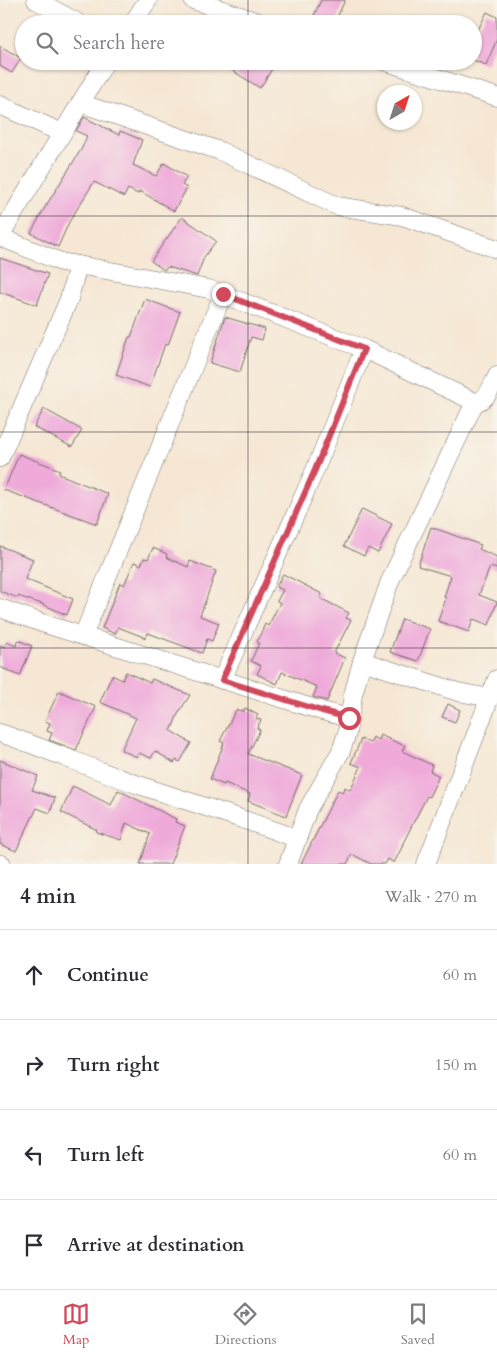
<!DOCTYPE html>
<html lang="en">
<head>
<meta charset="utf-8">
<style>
	:root { --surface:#fff; --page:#f2f2f3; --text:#2b2b33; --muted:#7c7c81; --line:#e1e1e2; --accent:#d1495b }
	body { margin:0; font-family:Cardo,serif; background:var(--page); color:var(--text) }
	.compass { position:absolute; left:377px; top:85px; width:45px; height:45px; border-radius:50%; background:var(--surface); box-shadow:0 1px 4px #0004; rotate:39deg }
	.stop { position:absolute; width:15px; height:15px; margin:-11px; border:4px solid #d1495b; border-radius:50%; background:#fff }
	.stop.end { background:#d1495b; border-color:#fff; box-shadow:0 1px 5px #0008 }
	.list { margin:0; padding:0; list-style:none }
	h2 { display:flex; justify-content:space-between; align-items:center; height:65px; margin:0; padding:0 20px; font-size:21px }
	h2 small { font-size:16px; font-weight:400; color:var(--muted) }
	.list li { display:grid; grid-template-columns:32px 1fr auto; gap:15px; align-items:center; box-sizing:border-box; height:90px; padding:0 20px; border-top:1px solid var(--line) }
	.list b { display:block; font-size:19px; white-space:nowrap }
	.list em { font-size:16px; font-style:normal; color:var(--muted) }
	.icon { flex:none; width:28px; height:28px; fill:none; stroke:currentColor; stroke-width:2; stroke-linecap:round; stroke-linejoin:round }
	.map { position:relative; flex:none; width:497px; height:864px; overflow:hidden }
	.search { position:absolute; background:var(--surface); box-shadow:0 1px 4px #0004; left:15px; right:15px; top:15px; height:55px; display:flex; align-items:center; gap:12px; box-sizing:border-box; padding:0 18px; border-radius:28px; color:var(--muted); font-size:19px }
	.sheet { height:425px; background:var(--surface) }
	nav { display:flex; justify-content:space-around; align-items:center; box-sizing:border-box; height:70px; border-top:1px solid var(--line); background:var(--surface); font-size:14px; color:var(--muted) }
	nav a { display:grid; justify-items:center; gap:2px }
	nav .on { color:var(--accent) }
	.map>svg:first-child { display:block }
</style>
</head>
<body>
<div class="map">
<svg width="497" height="864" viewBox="0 0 497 864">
	<rect width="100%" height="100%" fill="#f7f3e8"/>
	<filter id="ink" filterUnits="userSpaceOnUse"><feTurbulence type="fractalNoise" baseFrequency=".02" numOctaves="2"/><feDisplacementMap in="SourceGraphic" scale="10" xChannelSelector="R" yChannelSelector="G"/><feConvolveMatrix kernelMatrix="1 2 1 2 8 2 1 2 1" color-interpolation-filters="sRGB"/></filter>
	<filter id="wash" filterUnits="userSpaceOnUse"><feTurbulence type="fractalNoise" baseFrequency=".0096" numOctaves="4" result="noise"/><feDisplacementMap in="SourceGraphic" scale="20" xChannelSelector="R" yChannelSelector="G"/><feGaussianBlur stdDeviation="1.12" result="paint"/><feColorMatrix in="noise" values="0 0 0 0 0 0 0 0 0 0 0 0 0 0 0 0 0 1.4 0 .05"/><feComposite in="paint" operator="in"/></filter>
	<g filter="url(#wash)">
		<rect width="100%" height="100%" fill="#f6e7d4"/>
		<g id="blocks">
			<g fill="#efaada">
				<polygon points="321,0 345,0 334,24 310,24"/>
				<polygon points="487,12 497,17 497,39 486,65 473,60 473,31 477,32"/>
				<polygon points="0,46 21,58 12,73 0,66"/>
				<polygon points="217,61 277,61 260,88"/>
				<polygon points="84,117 119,135 120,131 142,140 133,165 156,176 164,163 187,177 182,185 187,188 174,211 140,191 138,194 128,189 124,197 94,182 69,222 58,247 31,233 44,209 82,148 87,136 76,131"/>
				<polygon points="182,217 216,241 204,257 197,276 168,267 164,270 151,261"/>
				<polygon points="0,258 48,274 37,305 0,292"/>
				<polygon points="145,299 180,312 168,345 165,344 150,387 116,375 129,337 131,337"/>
				<polygon points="225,317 265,329 262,340 251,337 240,372 210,363"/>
				<polygon points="44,409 82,430 72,447 34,427"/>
				<polygon points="19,454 60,470 59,474 108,494 97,524 4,490"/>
				<polygon points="362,509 392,524 378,553 368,548 364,556 344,546"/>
				<polygon points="431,527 481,545 479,549 497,557 497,569 490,567 479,595 497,602 489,625 473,619 469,632 438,621 446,598 444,597 451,576 418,566"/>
				<polygon points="0,546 33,559 25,579 73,599 67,615 42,604 18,596 18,598 0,591"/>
				<polygon points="153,548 167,554 166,557 188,567 190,561 216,571 200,616 219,623 212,641 207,639 202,653 148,633 146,638 118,627 115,634 102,628 120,583 124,585 134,562 141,565 144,558 148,559"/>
				<polygon points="283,574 322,594 320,598 349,613 346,618 351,620 334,653 345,658 327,701 313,697 317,687 282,672 277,684 257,674 261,666 251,661 259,643 257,642 265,624 268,626 280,603 277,601 283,590 276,587"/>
				<polygon points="402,619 430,629 418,661 390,652"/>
				<polygon points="18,640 32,646 20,676 0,667 0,645 5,647 7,642 16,646"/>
				<polygon points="126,672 150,683 152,679 190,695 178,714 171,731 191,743 180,762 176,760 174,763 155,751 151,758 139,753 137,757 121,750 136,718 100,702 112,675 122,680"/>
				<polygon points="59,691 96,707 76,750 49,740 52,733 47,731 50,723 45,721"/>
				<polygon points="448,704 460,710 455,722 442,717"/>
				<polygon points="245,708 258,715 256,718 261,720 257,728 260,730 248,754 302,775 286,816 248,801 250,794 225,783 224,785 210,779 224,743 220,741 236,710 243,711"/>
				<polygon points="380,735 405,746 402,751 432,765 430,771 439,776 429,797 427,796 402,845 403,845 394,863 388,859 385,864 371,864 352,854 347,864 301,864 338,790 342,792 345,787 350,790 361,767 351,763 361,739 370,743 373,737 378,740"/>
				<polygon points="0,760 38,776 32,790 55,798 50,813 37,808 16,851 0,844"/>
				<polygon points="73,786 111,805 118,790 176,819 175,822 185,826 170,864 140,864 150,834 126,823 121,840 96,832 97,830 61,812"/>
			</g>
		</g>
	</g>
	<g filter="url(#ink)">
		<use href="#blocks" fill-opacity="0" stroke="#726d66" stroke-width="1"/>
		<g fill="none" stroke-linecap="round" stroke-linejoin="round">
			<defs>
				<g id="street">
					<polyline points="36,0 80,24"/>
					<polyline points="193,0 264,24"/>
					<polyline points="132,24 148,0"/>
					<polyline points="383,61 497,97"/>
					<polyline points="80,103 220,151 337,206 402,216 497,249"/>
					<polyline points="0,105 62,133"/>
					<polyline points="0,236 106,61"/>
					<polyline points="0,237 61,262 78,265"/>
					<path d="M0 458 69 299 78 265 209 289 364 349 475 402C487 402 492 385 497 376"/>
					<polyline points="0,608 45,624 322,711 349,718"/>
					<polyline points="83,636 223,294"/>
					<polyline points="362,661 458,692 490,698"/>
					<polyline points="222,680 315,470 364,349"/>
					<path d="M0 733C47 749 92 769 139 785 192 803 245 819 298 839"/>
					<polyline points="0,864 2,864"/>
					<polyline points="288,864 308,809 341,751 347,733 353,695 362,661 390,581 475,402"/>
					<polyline points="426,864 497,679"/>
				</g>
			</defs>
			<use href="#street" stroke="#726d66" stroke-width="19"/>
			<use href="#street" stroke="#fff" stroke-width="18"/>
		</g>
	</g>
	<g fill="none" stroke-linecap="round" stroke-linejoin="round" filter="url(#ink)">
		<polyline stroke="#d1495b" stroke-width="6" points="223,294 364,349 315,470 222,680 322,711 349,718"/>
	</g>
	<path fill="none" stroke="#2b2b2b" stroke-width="1" stroke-opacity="0.55" d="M248 0V24M248 61V864M0 216H497M0 432H497M0 648H497"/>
</svg>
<svg class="compass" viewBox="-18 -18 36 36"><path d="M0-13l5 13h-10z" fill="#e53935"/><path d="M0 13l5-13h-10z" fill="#7c7c81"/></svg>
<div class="stop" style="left:349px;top:718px"></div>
<div class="stop end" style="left:223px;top:294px"></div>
<div class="search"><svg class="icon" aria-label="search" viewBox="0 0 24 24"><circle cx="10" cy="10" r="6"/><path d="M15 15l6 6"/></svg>Search here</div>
</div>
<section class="sheet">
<h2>4 min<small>Walk · 270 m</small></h2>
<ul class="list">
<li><svg class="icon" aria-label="ahead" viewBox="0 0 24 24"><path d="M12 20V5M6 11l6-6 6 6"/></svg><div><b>Continue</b></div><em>60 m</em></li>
<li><svg class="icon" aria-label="right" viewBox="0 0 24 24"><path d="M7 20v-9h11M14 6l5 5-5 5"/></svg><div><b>Turn right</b></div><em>150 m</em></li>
<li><svg class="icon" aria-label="left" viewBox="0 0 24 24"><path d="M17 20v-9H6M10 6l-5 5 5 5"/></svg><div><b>Turn left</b></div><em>60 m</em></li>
<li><svg class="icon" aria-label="arrive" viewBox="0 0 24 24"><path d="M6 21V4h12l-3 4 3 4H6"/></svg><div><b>Arrive at destination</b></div></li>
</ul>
</section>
<nav>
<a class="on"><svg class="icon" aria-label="map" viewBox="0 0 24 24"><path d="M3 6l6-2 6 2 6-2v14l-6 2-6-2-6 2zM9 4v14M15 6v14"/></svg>Map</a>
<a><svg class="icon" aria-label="directions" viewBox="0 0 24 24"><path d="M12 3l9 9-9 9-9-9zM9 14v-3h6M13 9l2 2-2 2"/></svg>Directions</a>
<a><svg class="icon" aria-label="saved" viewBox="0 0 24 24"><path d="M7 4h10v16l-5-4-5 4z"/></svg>Saved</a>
</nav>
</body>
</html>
